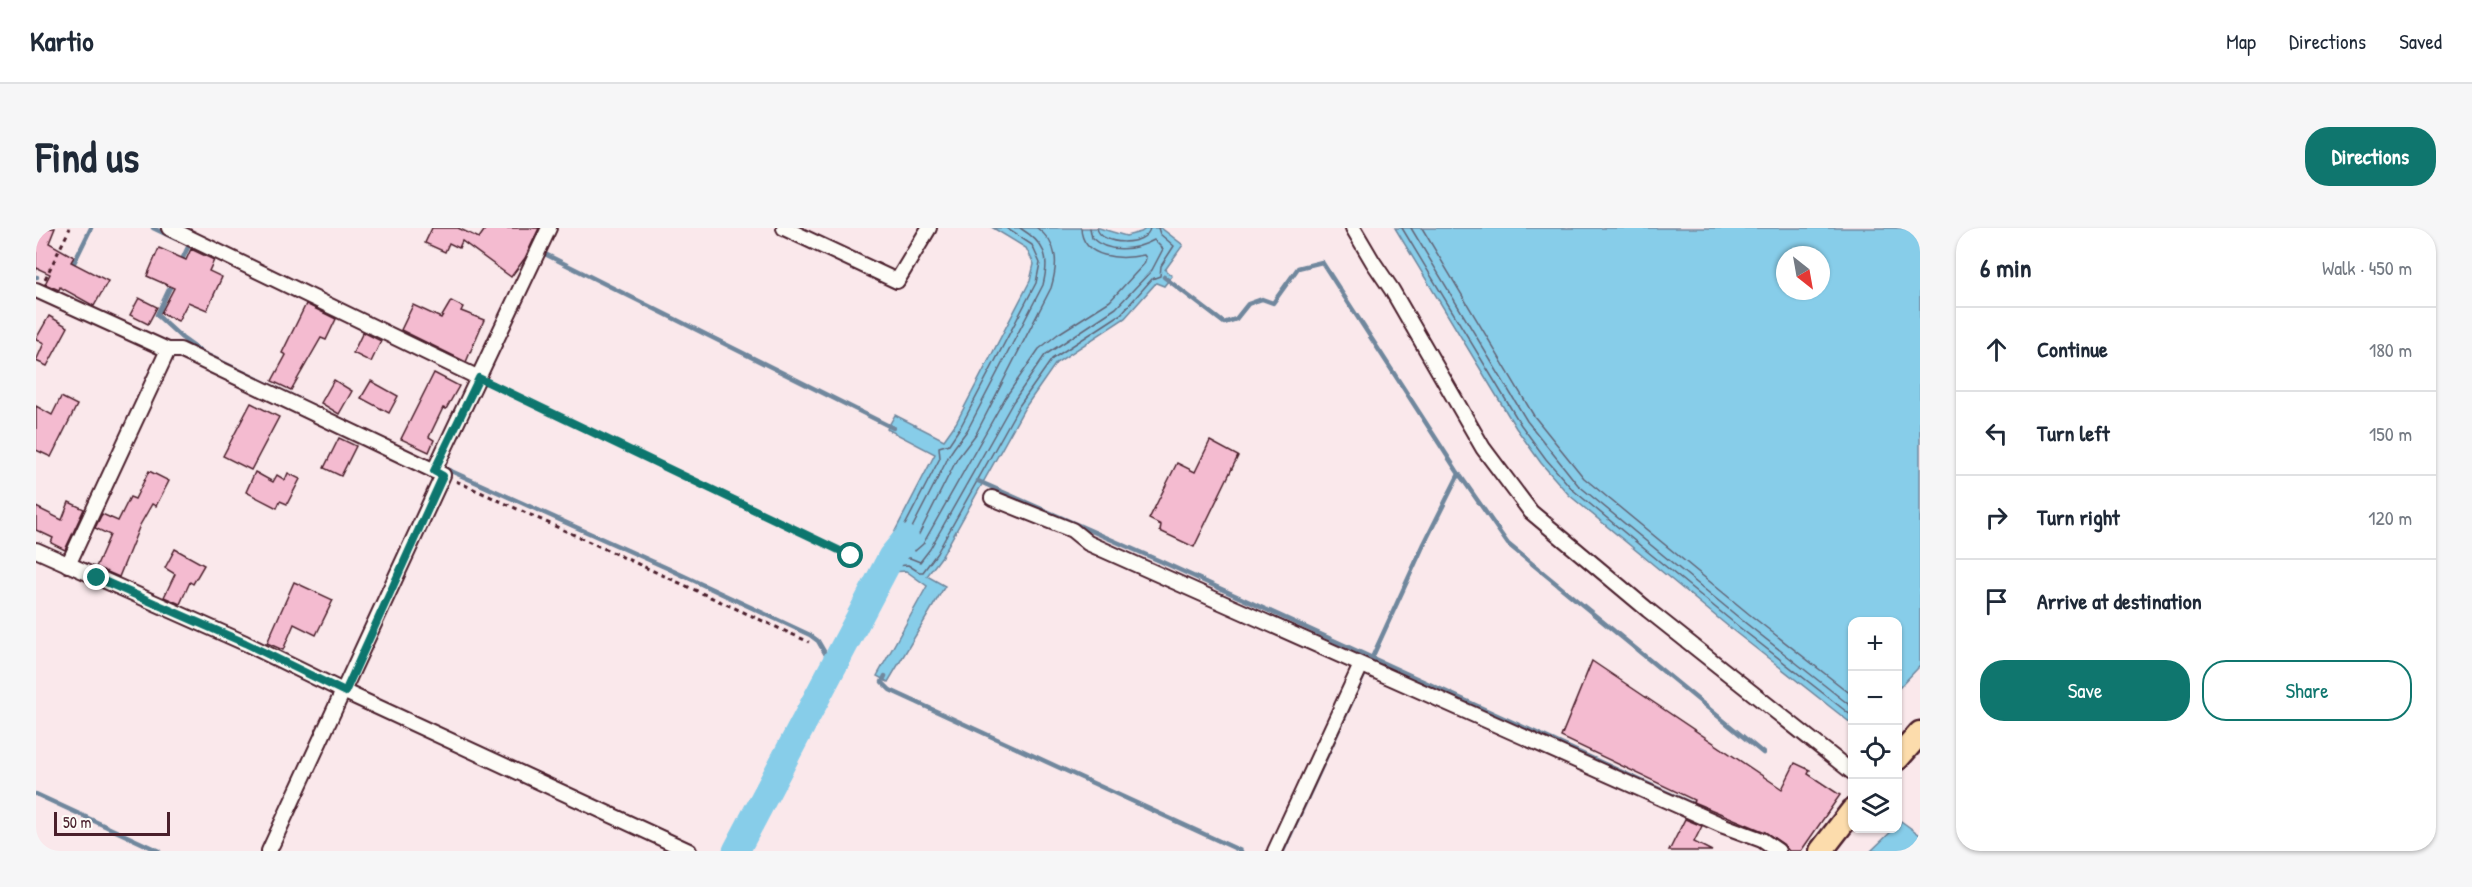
<!DOCTYPE html>
<html lang="en">
<head>
<meta charset="utf-8">
<style>
	:root { --surface:#fff; --page:#f6f6f7; --text:#1f2937; --muted:#747a83; --line:#e0e1e3; --accent:#0f766e }
	body { margin:0; font-family:"Patrick Hand",sans-serif; background:var(--page); color:var(--text) }
	.controls { position:absolute; right:18px; bottom:18px; display:grid; overflow:hidden; border-radius:12px; box-shadow:0 2px 4px #0004 }
	.controls button { width:54px; height:54px; display:grid; place-items:center; padding:0; border:0; border-bottom:2px solid var(--line); background:var(--surface); color:var(--text); font:30px sans-serif }
	.compass { position:absolute; left:1740px; top:18px; width:54px; height:54px; border-radius:50%; background:var(--surface); box-shadow:0 2px 4px #0004; rotate:149deg }
	.scale { position:absolute; left:18px; bottom:15px; width:116px; box-sizing:border-box; padding-left:6px; border:3px solid #4a1f2b; border-top:0; font-size:16px; line-height:21px; white-space:nowrap; color:#4a1f2b; -webkit-text-stroke:4px #fdfcf7; paint-order:stroke }
	.stop { position:absolute; width:18px; height:18px; margin:-14px; border:4px solid #0f766e; border-radius:50%; background:#fff }
	.stop.end { background:#0f766e; border-color:#fff; box-shadow:0 2px 6px #0008 }
	.list { margin:0; padding:0; list-style:none }
	h2 { display:flex; justify-content:space-between; align-items:center; height:78px; margin:0; padding:0 24px; font-size:26px }
	h2 small { font-size:20px; font-weight:400; color:var(--muted) }
	.list li { display:grid; grid-template-columns:39px 1fr auto; gap:18px; align-items:center; box-sizing:border-box; height:84px; padding:0 24px; border-top:2px solid var(--line) }
	.list b { display:block; font-size:22px; white-space:nowrap }
	.list em { font-size:20px; font-style:normal; color:var(--muted) }
	.actions { display:flex; gap:12px; padding:18px 24px }
	.actions a { flex:1; padding:14px 0; border:2px solid var(--accent); border-radius:24px; text-align:center; font-size:21px; color:var(--accent) }
	.actions .main { background:var(--accent); color:#fff }
	.icon { flex:none; width:33px; height:33px; fill:none; stroke:currentColor; stroke-width:2; stroke-linecap:round; stroke-linejoin:round }
	.map { position:relative; flex:none; width:1884px; height:623px; overflow:hidden; border-radius:24px }
	header { display:flex; align-items:center; gap:36px; box-sizing:border-box; height:84px; padding:0 30px; background:var(--surface); border-bottom:2px solid var(--line) }
	header strong { font-size:28px }
	nav { display:flex; gap:33px; margin-inline-start:auto; font-size:21px }
	.intro { display:flex; align-items:center; justify-content:space-between; box-sizing:border-box; height:144px; padding:0 36px }
	h1 { margin:0; font-size:42px }
	.button { padding:15px 27px; border-radius:24px; background:var(--accent); color:#fff; font-size:21px; font-weight:700 }
	main { display:flex; gap:36px; padding:0 36px }
	aside { flex:1; background:var(--surface); border-radius:24px; box-shadow:0 2px 4px #0004 }
	.map>svg:first-child { display:block }
</style>
</head>
<body>
<header>
<strong>Kartio</strong>
<nav><a>Map</a><a>Directions</a><a>Saved</a></nav>
</header>
<div class="intro"><h1>Find us</h1><a class="button">Directions</a></div>
<main>
<div class="map">
<svg width="1884" height="623" viewBox="0 0 1884 623">
	<rect width="100%" height="100%" fill="#fae8eb"/>
	<filter id="ink" filterUnits="userSpaceOnUse"><feTurbulence type="fractalNoise" baseFrequency=".0167" numOctaves="2"/><feDisplacementMap in="SourceGraphic" scale="12" xChannelSelector="R" yChannelSelector="G"/><feConvolveMatrix kernelMatrix="1 2 1 2 8 2 1 2 1" color-interpolation-filters="sRGB"/></filter>
	<g filter="url(#ink)">
		<g fill="#87cde9" stroke="#6f879d" stroke-width="1.5" fill-rule="evenodd">
			<polygon points="957,0 1063,0 1090,8 1105,4 1111,0 1125,0 1147,17 1129,42 1136,48 1128,58 1120,55 1089,90 1020,135 988,181 906,328 891,348 909,358 852,454 841,448 891,358 870,343 855,344 842,336 899,226 851,201 859,187 908,212 920,195 994,53 998,36 990,20"/>
			<path d="M1359 0H1884V438L1882 440 1862 461V394H1816V496L1699 404 1533 267 1505 235 1480 200ZM1749 27H1785V63H1749Z"/>
			<polygon points="1865,593 1884,607 1884,623 1835,623 1858,601 1862,600"/>
		</g>
		<g fill="none" stroke-linecap="round" stroke-linejoin="round">
			<g stroke="#626577" stroke-width="1.5">
				<polyline points="970,0 996,17 1004,35 1000,55 925,198 913,216 903,219 904,230 851,332 852,335 857,338 872,337 883,344 887,344 901,325 983,178 1016,131 1085,86 1116,51 1124,48 1125,38 1138,18 1124,6 1122,0"/>
				<path d="M984 0C1010 16 1014 29 1007 57L932 201C925 212 914 222 910 234L863 325 864 330H874L884 334 894 321 977 174 1009 127 1080 80 1116 42 1127 21 1118 12C1100 22 1072 26 1056 10L1054 0"/>
				<path d="M1001 0C1023 16 1022 37 1015 60L940 206 921 231 877 318 879 323 887 316 969 170 1003 121 1022 106 1074 73 1108 36 1110 30 1108 27C1085 32 1046 31 1045 0"/>
				<path d="M1061 0C1064 18 1111 19 1114 0"/>
				<polyline points="1366,0 1485,197 1510,231 1537,262 1703,399 1816,488"/>
				<polyline points="1375,0 1491,193 1542,257 1707,393 1816,479"/>
				<polyline points="1386,0 1498,188 1548,250 1713,386 1816,467"/>
			</g>
			<g stroke="#6f879d" stroke-width="4.5">
				<polyline points="117,0 140,11"/>
				<polyline points="507,25 857,200"/>
				<polyline points="144,36 153,17 150,15"/>
				<polyline points="35,41 55,0"/>
				<polyline points="0,49 1,49"/>
				<polyline points="1128,49 1188,95 1200,91 1212,76 1226,71 1237,75 1262,40 1286,34 1421,243 1472,316 1727,525"/>
				<polyline points="136,55 121,87 146,110 167,125 398,236"/>
				<polyline points="406,239 631,340 774,407 782,413 797,439"/>
				<polyline points="942,253 1124,333 1667,581"/>
				<polyline points="1335,432 1388,316 1423,246"/>
				<polyline points="849,448 846,454 854,462 1205,623"/>
				<polyline points="0,566 123,623"/>
				<polyline points="1247,623 1329,445"/>
			</g>
			<polyline stroke="#87cde9" stroke-width="27" points="700,623 855,329 870,311"/>
		</g>
		<g fill="#f4bbd0" stroke="#4a1f2b" stroke-width="1.5">
			<polygon points="0,0 19,0 13,15 38,29 35,34 72,53 58,78 24,59 23,62 9,56 14,46 1,40 0,43"/>
			<polygon points="396,0 422,0 443,10 450,0 503,0 489,30 475,49 426,13 423,20 413,15 409,24 389,15"/>
			<polygon points="123,20 150,32 155,21 178,32 173,43 186,49 171,82 152,74 142,93 125,85 138,60 111,48"/>
			<polygon points="103,70 121,79 112,96 94,87"/>
			<polygon points="415,73 427,79 425,83 448,92 430,134 365,102 377,77 405,90"/>
			<polygon points="270,76 300,91 290,112 285,110 255,162 236,153 250,127 246,125"/>
			<polygon points="13,88 32,99 11,138 0,133 8,115 0,111"/>
			<polygon points="327,104 345,113 335,134 317,125"/>
			<polygon points="398,145 423,158 410,181 407,180 393,209 398,212 393,224 365,211"/>
			<polygon points="298,152 316,163 303,186 285,175"/>
			<polygon points="335,153 362,168 353,185 325,170"/>
			<polygon points="25,169 41,177 15,229 0,222 0,178 16,187"/>
			<polygon points="215,175 243,189 215,242 187,228"/>
			<polygon points="303,210 320,218 305,248 288,240"/>
			<polygon points="1174,213 1202,228 1158,319 1124,303 1125,297 1113,291 1141,235 1159,244"/>
			<polygon points="113,243 133,253 120,278 116,276 104,297 83,349 60,339 74,307 59,300 66,286 82,293 94,269 99,271"/>
			<polygon points="219,244 237,254 241,247 249,252 252,245 264,251 251,276 244,273 241,280 210,264"/>
			<polygon points="33,274 48,281 29,322 15,315 17,310 0,302 0,279 26,292"/>
			<polygon points="139,321 168,337 157,356 154,354 144,376 128,369 139,346 129,340"/>
			<polygon points="258,354 297,372 280,407 258,396 247,422 231,415"/>
			<polygon points="1556,433 1746,561 1759,535 1774,542 1772,546 1804,567 1765,623 1753,623 1747,616 1729,604 1657,574 1658,572 1525,509"/>
			<polygon points="1649,591 1666,598 1658,614 1676,623 1633,623"/>
		</g>
		<g fill="none" stroke-linecap="round" stroke-linejoin="round">
			<defs>
				<g id="minor">
					<polyline points="133,0 443,150"/>
					<polyline points="748,0 861,53 893,0"/>
					<polyline points="1317,0 1337,34 1356,62 1447,220 1495,284 1612,382 1816,544"/>
					<polyline points="0,62 132,122 144,122 407,247 233,623"/>
					<polyline points="398,243 513,0"/>
					<polyline points="956,270 1036,302 1052,315 1688,598 1726,612 1742,623"/>
					<polyline points="0,322 209,415 309,464 653,623"/>
					<polyline points="32,337 132,122"/>
					<polyline points="1239,623 1325,437"/>
				</g>
				<g id="trunk">
					<polyline points="1862,530 1884,505"/>
					<polyline points="1785,623 1816,583"/>
				</g>
			</defs>
			<use href="#minor" stroke="#4a1f2b" stroke-width="18"/>
			<use href="#trunk" stroke="#4a1f2b" stroke-width="27"/>
			<g stroke="#4a1f2b" stroke-width="3" stroke-dasharray="4.5 4.5" stroke-linecap="butt">
				<polyline points="9,51 34,0"/>
				<polyline points="454,156 815,328"/>
				<polyline points="420,253 773,414"/>
			</g>
			<use href="#minor" stroke="#fdfcf7" stroke-width="14"/>
			<use href="#trunk" stroke="#fcdcac" stroke-width="22"/>
		</g>
	</g>
	<g fill="none" stroke-linecap="round" stroke-linejoin="round" filter="url(#ink)">
		<polyline stroke="#0f766e" stroke-width="8" points="61,350 209,415 309,464 407,248 398,243 443,150 815,328"/>
	</g>
</svg>
<div class="controls">
<button>+</button>
<button>−</button>
<button><svg class="icon" aria-label="locate" viewBox="0 0 24 24"><circle cx="12" cy="12" r="6"/><path d="M12 2v4M12 18v4M2 12h4M18 12h4"/></svg></button>
<button><svg class="icon" aria-label="layers" viewBox="0 0 24 24"><path d="M12 4l9 5-9 5-9-5zM3 14l9 5 9-5"/></svg></button>
</div>
<svg class="compass" viewBox="-18 -18 36 36"><path d="M0-13l5 13h-10z" fill="#e53935"/><path d="M0 13l5-13h-10z" fill="#747a83"/></svg>
<div class="scale">50 m</div>
<div class="stop" style="left:815px;top:328px"></div>
<div class="stop end" style="left:61px;top:350px"></div>
</div>
<aside>
<h2>6 min<small>Walk · 450 m</small></h2>
<ul class="list">
<li><svg class="icon" aria-label="ahead" viewBox="0 0 24 24"><path d="M12 20V5M6 11l6-6 6 6"/></svg><div><b>Continue</b></div><em>180 m</em></li>
<li><svg class="icon" aria-label="left" viewBox="0 0 24 24"><path d="M17 20v-9H6M10 6l-5 5 5 5"/></svg><div><b>Turn left</b></div><em>150 m</em></li>
<li><svg class="icon" aria-label="right" viewBox="0 0 24 24"><path d="M7 20v-9h11M14 6l5 5-5 5"/></svg><div><b>Turn right</b></div><em>120 m</em></li>
<li><svg class="icon" aria-label="arrive" viewBox="0 0 24 24"><path d="M6 21V4h12l-3 4 3 4H6"/></svg><div><b>Arrive at destination</b></div></li>
</ul>
<div class="actions"><a class="main">Save</a><a>Share</a></div>
</aside>
</main>
</body>
</html>
